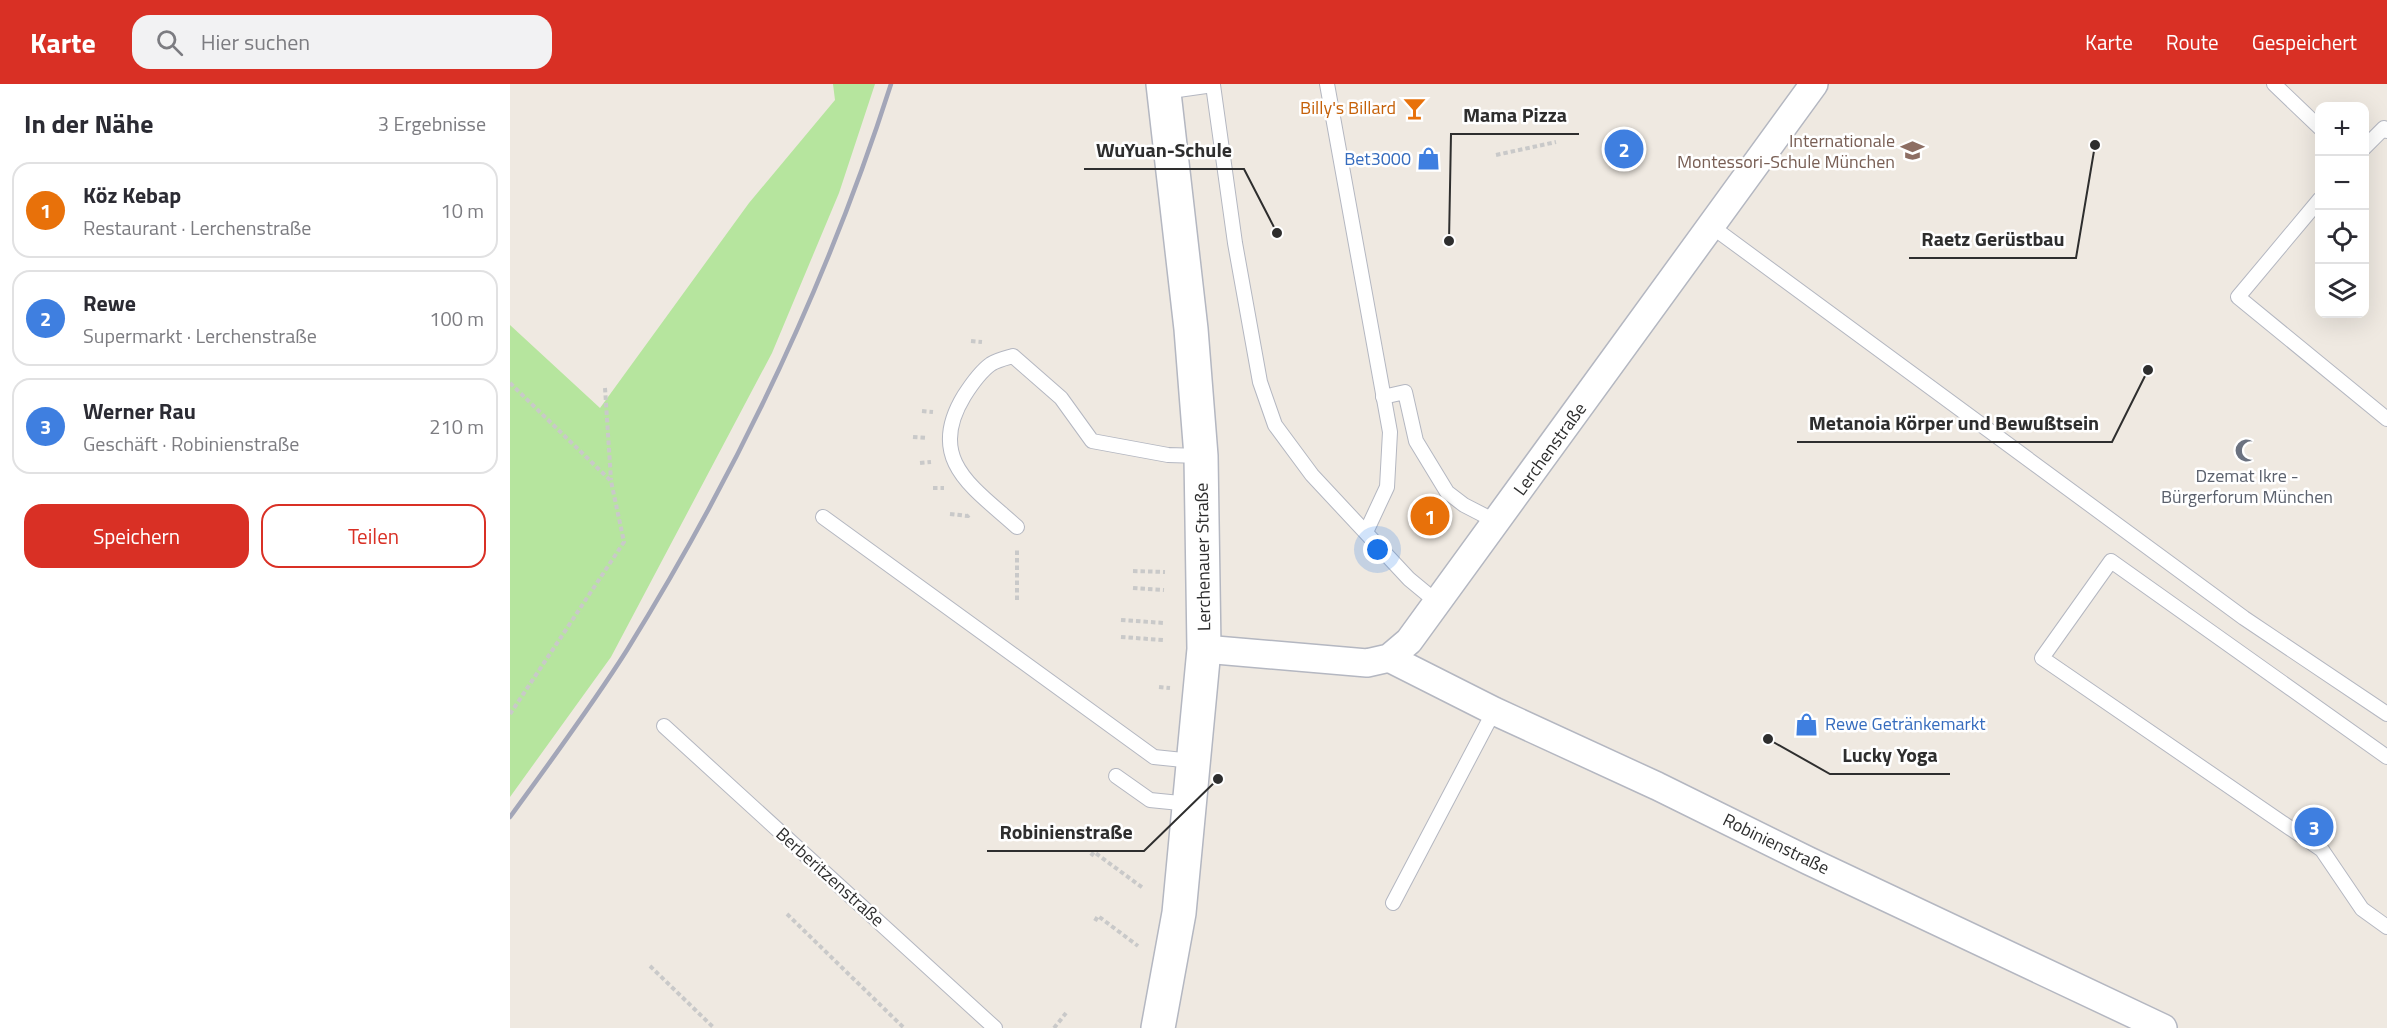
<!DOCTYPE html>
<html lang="de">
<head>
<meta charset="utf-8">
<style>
	:root { --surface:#fff; --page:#f2f2f3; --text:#2b2b33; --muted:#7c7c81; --line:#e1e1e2; --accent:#d93025 }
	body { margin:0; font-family:"Titillium Web",sans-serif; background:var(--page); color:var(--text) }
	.controls { position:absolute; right:18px; top:18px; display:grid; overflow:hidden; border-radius:12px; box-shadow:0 6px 24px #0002 }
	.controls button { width:54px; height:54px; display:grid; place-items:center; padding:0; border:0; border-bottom:2px solid var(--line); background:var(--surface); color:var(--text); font:30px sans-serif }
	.you { position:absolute; left:868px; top:466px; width:21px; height:21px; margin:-15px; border:4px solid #fff; border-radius:50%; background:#1a73e8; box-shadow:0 0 0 9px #1a73e833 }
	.badge { display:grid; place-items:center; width:39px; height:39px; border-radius:50%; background:var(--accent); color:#fff; font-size:20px; font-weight:700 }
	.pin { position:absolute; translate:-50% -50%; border:3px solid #fff; box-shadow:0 2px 6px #0006 }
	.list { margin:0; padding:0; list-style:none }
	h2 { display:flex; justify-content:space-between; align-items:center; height:78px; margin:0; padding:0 24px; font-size:26px }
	h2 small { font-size:20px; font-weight:400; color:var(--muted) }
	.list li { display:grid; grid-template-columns:39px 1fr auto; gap:18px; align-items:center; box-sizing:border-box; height:96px; margin:0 12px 12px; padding:0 12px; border:2px solid var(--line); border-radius:18px }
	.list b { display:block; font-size:22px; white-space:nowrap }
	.list p { margin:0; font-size:20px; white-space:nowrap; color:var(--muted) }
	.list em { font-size:20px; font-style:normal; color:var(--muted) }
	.actions { display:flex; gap:12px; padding:18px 24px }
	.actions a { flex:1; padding:14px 0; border:2px solid var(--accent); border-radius:18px; text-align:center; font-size:21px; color:var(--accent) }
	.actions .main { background:var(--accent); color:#fff }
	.icon { flex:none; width:33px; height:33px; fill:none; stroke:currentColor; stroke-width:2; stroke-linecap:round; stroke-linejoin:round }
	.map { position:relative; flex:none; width:1877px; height:944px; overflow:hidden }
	header { display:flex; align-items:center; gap:36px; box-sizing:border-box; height:84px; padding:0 30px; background:var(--accent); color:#fff }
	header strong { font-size:28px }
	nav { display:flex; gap:33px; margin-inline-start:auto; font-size:21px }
	.search { width:420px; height:54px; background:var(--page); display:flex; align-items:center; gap:15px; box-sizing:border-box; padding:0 21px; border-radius:18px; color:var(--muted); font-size:22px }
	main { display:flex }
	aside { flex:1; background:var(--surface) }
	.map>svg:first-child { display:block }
</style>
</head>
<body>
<header>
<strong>Karte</strong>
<div class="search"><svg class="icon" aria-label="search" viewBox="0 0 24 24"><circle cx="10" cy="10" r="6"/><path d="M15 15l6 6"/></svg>Hier suchen</div>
<nav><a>Karte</a><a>Route</a><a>Gespeichert</a></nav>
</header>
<main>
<aside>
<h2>In der Nähe<small>3 Ergebnisse</small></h2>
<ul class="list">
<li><span class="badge" style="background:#e8710a">1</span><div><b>Köz Kebap</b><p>Restaurant · Lerchenstraße</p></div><em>10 m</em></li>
<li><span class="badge" style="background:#3f7fe0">2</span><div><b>Rewe</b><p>Supermarkt · Lerchenstraße</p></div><em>100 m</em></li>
<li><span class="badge" style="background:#3f7fe0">3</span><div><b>Werner Rau</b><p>Geschäft · Robinienstraße</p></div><em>210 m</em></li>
</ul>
<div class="actions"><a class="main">Speichern</a><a>Teilen</a></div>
</aside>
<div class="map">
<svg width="1877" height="944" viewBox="0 0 1877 944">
	<rect width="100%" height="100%" fill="#efe9e1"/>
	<polygon fill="#b6e59e" points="323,0 365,0 329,109 262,269 101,573 0,713 0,241 90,324 239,119 325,16"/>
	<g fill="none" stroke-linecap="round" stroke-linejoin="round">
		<defs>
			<g id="lane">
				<polyline points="817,0 880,348 877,403 856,448"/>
				<polyline points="1764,0 1810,44"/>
				<polyline points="654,8 703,1 725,159 750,298 765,341 802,391 899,495 928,519"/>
				<polyline points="1854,64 1874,44 1877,47"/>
				<polyline points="1810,115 1728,213 1877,335"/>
				<polyline points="1201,142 1734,534 1877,630"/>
				<polyline points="873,313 895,308 906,357 937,408 954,421 987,438"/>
				<polyline points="313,433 644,673 683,677"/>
				<path d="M507 443C464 404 415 376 454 312 461 301 471 287 481 280 487 276 496 274 503 272L551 314 582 357 658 371 691 372"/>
				<polyline points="154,642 485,944"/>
				<polyline points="1877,673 1601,477 1532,574 1812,766 1852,825 1877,843"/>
				<polyline points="606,692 640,716 680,720"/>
				<polyline points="883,819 984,627"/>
			</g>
			<g id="street">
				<polyline points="694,565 857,579 879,574 899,557 1304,0"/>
				<polyline points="879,574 984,627 1147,702 1299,777 1653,944"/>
			</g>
			<polyline id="secondary" points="648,944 669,829 694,565 691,372 681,245 653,0"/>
		</defs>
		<use href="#lane" stroke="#b4b7c1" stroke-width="16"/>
		<use href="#street" stroke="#b4b7c1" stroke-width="30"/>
		<use href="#secondary" stroke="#b4b7c1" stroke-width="36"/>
		<g stroke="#c9c9c9" stroke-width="4" stroke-dasharray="4.5 3" stroke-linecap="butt">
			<polyline points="986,71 1046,58"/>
			<polyline points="461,257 472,258"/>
			<polyline points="0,299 101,397 114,458 0,630"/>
			<polyline points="95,304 101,396"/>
			<polyline points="412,327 423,328"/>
			<polyline points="403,353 417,354"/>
			<polyline points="410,379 421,378"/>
			<polyline points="423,404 434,404"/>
			<polyline points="440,430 458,432 460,430"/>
			<polyline points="623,487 655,488"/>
			<polyline points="623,504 654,506"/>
			<polyline points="507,516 507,465"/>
			<polyline points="611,536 654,539"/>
			<polyline points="611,553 653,556"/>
			<polyline points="649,603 660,604"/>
			<polyline points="581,772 584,768 633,804"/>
			<polyline points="277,830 394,944"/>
			<polyline points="585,837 588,832 628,862"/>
			<polyline points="140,882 204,944"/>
			<polyline points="544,944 556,929"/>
		</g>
		<use href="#lane" stroke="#fff" stroke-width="14"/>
		<use href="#street" stroke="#fff" stroke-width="27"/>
		<use href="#secondary" stroke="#fff" stroke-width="33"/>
		<path stroke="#a3a6b8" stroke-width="4.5" d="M0 733C40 678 81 623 117 566 227 388 317 200 381 0"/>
	</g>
	<defs>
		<symbol id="bar-bare" viewBox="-9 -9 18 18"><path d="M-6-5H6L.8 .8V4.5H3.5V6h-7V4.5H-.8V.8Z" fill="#e8710a" stroke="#fff" stroke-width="2.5" paint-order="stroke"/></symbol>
		<symbol id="school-bare" viewBox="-9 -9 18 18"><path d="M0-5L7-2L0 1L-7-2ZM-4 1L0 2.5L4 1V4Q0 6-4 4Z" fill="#8d6e63" stroke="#fff" stroke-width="2.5" paint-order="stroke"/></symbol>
		<symbol id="shop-bare" viewBox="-9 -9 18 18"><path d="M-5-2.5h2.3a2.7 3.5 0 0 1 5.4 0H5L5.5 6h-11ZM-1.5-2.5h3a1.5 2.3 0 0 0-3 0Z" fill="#3f7fe0" stroke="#fff" stroke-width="2.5" paint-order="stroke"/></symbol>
		<symbol id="mosque-bare" viewBox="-9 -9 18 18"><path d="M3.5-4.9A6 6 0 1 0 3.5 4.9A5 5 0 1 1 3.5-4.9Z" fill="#6b7280" stroke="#fff" stroke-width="2.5" paint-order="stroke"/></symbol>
	</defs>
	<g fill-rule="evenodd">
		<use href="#bar-bare" x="888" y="8" width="33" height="33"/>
		<use href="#school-bare" x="1386" y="50" width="33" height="33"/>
		<use href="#shop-bare" x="902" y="58" width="33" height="33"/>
		<use href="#mosque-bare" x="1720" y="350" width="33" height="33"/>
		<use href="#shop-bare" x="1280" y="624" width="33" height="33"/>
	</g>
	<g text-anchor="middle" stroke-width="5" stroke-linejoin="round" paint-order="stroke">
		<g font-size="18" fill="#c56008" stroke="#fff" text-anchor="end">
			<text x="886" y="30">Billy's Billard</text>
		</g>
		<g font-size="18" fill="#785e54" stroke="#fff" text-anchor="end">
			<text x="1385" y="63">Internationale<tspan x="1385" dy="21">Montessori-Schule München</tspan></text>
		</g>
		<g font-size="18" fill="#366cbe" stroke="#fff" text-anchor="end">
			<text x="901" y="81">Bet3000</text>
			<text x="1315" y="646" text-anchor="start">Rewe Getränkemarkt</text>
		</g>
		<g font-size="18" fill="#2e2e2e" stroke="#fff">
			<text transform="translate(1040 365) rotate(-54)" y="6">Lerchenstraße</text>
			<text transform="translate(693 473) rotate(-91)" y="6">Lerchenauer Straße</text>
			<text transform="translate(1266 760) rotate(26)" y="6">Robinienstraße</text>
			<text transform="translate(320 793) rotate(42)" y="6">Berberitzenstraße</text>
		</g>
		<g font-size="18" fill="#5b616d" stroke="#fff">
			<text x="1737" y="398">Dzemat Ikre -<tspan x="1737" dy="21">Bürgerforum München</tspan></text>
		</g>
	</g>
	<path fill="none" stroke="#2e2e2e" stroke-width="2" d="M939 157L941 50H1069M767 149L734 85H574M1585 61L1566 174H1399M1638 286L1602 358H1287M1258 655L1320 690H1440M708 695L634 767H477"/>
	<g fill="#2e2e2e" stroke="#fff" stroke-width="2">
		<circle cx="939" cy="157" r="6"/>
		<circle cx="767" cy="149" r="6"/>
		<circle cx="1585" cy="61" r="6"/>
		<circle cx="1638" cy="286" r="6"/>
		<circle cx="1258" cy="655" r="6"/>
		<circle cx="708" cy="695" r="6"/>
	</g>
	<g font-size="20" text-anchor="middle" font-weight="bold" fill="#2e2e2e" stroke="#fff" stroke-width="5" stroke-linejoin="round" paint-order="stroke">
		<text x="1005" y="38">Mama Pizza</text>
		<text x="654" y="73">WuYuan-Schule</text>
		<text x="1483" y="162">Raetz Gerüstbau</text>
		<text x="1444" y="346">Metanoia Körper und Bewußtsein</text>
		<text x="1380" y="678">Lucky Yoga</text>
		<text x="556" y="755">Robinienstraße</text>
	</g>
</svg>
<div class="controls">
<button>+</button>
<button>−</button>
<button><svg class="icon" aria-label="locate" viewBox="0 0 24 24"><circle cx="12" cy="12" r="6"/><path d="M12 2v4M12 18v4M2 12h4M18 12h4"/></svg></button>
<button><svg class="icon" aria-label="layers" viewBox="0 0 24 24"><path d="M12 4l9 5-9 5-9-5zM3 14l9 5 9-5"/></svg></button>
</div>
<div class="you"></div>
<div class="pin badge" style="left:920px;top:432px;background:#e8710a">1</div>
<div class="pin badge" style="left:1114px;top:65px;background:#3f7fe0">2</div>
<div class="pin badge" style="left:1804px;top:743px;background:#3f7fe0">3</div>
</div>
</main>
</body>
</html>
